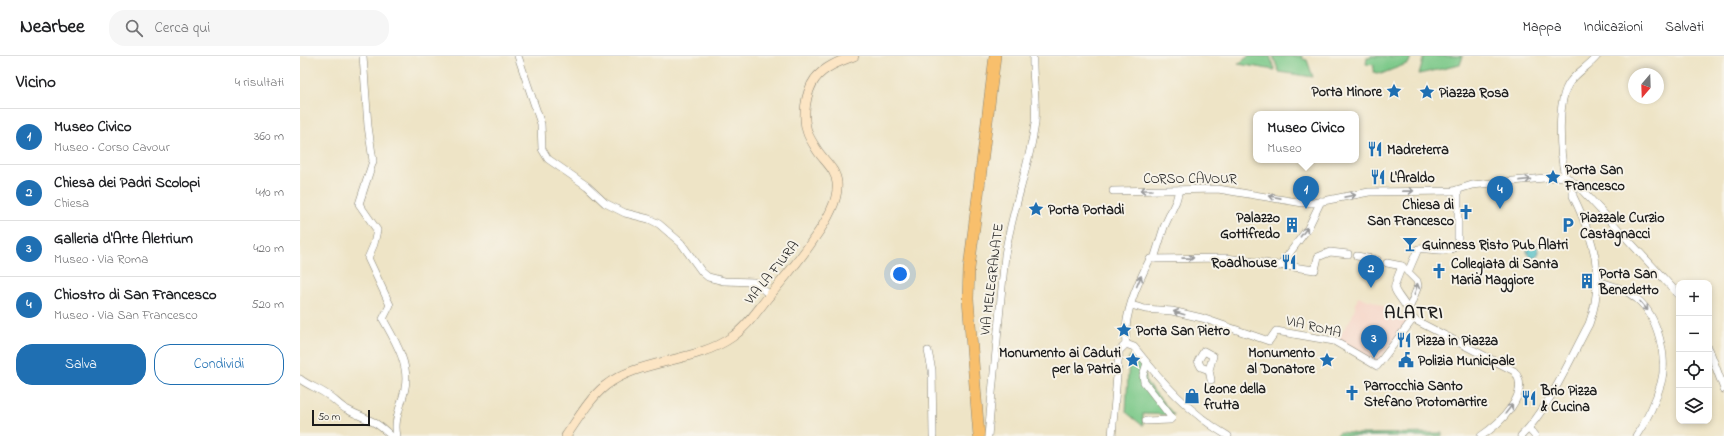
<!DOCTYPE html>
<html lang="it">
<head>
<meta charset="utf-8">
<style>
	:root { --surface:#fff; --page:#f6f6f6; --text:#202124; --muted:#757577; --line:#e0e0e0; --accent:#1f6fb2 }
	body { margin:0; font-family:"Indie Flower",sans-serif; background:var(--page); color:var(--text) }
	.controls { position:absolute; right:12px; bottom:12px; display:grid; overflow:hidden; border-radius:8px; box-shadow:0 2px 6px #0003 }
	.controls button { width:36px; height:36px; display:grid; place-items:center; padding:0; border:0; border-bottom:1px solid var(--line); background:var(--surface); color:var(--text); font:20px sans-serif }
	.compass { position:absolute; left:1328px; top:12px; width:36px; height:36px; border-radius:50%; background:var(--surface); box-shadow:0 2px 6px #0003; rotate:199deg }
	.scale { position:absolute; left:12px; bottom:10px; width:58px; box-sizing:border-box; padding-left:4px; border:2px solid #1c1c1c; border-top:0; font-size:11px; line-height:14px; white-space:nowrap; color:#1c1c1c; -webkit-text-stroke:3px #f7f3e8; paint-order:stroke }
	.you { position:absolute; left:600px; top:218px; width:14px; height:14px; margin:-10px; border:3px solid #fff; border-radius:50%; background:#1a73e8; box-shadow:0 0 0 6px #1a73e833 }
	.badge { display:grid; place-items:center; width:26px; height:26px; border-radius:50%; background:var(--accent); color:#fff; font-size:13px; font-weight:700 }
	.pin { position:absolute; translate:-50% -33px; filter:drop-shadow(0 1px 2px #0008) }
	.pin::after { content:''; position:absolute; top:21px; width:14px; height:12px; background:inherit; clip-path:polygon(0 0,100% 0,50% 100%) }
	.popup { position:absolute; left:953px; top:55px; width:106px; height:52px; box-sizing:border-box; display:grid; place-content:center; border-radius:8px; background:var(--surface); filter:drop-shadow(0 1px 3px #0005); font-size:13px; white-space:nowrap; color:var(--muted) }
	.popup b { font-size:15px; color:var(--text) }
	.popup::after { content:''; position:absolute; left:50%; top:100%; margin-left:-8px; border:8px solid transparent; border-top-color:var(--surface) }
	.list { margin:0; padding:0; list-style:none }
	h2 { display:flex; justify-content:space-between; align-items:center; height:52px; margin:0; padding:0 16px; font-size:17px }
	h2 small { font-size:13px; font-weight:400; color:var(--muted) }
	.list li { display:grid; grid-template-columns:26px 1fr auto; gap:12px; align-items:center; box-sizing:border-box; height:56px; padding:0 16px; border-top:1px solid var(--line) }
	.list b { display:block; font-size:15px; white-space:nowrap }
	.list p { margin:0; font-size:13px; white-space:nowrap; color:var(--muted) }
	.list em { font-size:13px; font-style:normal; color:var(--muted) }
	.actions { display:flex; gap:8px; padding:12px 16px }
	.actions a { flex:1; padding:9px 0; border:1px solid var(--accent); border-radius:16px; text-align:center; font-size:14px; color:var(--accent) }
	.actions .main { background:var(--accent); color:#fff }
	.icon { flex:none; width:22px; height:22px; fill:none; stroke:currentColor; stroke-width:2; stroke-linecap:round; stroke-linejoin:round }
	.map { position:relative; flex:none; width:1424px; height:380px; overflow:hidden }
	header { display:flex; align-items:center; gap:24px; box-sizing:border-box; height:56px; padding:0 20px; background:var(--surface); border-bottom:1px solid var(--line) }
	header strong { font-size:19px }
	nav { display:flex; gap:22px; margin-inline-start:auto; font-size:14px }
	.search { width:280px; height:36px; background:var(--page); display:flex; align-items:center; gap:10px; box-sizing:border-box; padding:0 14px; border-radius:16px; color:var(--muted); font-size:15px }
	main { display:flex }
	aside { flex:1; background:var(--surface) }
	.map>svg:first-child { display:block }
</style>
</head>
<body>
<header>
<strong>Nearbee</strong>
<div class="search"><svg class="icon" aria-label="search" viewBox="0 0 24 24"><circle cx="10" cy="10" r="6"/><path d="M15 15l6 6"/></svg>Cerca qui</div>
<nav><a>Mappa</a><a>Indicazioni</a><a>Salvati</a></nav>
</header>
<main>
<aside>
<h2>Vicino<small>4 risultati</small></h2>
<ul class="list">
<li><span class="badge">1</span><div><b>Museo Civico</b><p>Museo · Corso Cavour</p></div><em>360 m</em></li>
<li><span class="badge">2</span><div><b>Chiesa dei Padri Scolopi</b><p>Chiesa</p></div><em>410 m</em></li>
<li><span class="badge">3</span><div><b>Galleria d'Arte Aletrium</b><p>Museo · Via Roma</p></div><em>420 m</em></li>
<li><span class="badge">4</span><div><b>Chiostro di San Francesco</b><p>Museo · Via San Francesco</p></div><em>520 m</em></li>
</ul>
<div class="actions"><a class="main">Salva</a><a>Condividi</a></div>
</aside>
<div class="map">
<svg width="1424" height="380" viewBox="0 0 1424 380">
	<rect width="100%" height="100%" fill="#f7f3e8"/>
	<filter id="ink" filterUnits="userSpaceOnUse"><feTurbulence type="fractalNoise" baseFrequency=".025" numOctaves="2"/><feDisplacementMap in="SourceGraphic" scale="8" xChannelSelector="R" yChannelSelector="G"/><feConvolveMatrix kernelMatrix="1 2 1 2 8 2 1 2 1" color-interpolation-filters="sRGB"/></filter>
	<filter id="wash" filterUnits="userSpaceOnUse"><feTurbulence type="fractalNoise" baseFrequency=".012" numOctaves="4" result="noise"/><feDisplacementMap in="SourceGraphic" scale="16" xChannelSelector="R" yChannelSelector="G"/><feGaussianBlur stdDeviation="0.9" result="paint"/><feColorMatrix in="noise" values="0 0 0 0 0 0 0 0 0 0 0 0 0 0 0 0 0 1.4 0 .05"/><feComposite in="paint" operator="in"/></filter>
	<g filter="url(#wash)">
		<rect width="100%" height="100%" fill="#eee4c6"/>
		<polygon fill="#f6d2c4" points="1058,241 1076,246 1108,266 1076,308 1037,284 1052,261"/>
		<g fill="#79c887" stroke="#4a7252">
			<polygon points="949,0 970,0 975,14 938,8"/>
			<polygon points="973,0 1002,0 1003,3 1007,4 1013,21 979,16"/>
			<polygon points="1071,0 1111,0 1109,7 1081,18 1073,16 1074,9 1066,8 1067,2 1070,2"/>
			<polygon points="1124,0 1163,0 1160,9 1119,18"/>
			<path d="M832 298H836L843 307C842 313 847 320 846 326L874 359 843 358V370L826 356 829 301Z"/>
			<polygon points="1040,376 1060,378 1142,377 1142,380 1035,380"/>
		</g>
		<circle fill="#4ebdc4" stroke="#356c70" cx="1233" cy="195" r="6"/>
	</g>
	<g filter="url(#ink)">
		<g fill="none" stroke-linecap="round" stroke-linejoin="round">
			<defs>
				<g id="street">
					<path d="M63 0 68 70 73 105 59 148 77 174 74 188 68 202 90 249 83 263C94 283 110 308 105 332 102 349 93 363 97 380"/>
					<polyline points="218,0 241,68 242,93 248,103 287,130 305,147 325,157 349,163 359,168 381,187 402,216 408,221 424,225 454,226 470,239"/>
					<path d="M1297 0C1289 10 1277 16 1270 26 1256 44 1260 99 1265 120L1281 133 1379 239"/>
					<polyline points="813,135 918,133 1003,147 1013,147 1069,136 1153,135 1172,129 1265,120"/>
					<polyline points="1057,200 1077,204"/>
					<polyline points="854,203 864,171 876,145 879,134"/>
					<polyline points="1087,207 1102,210 1117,225 1118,230 1109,253"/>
					<polyline points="980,210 1008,172 1021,145"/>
					<path d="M1102 210C1091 239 1092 228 1107 252 1110 255 1110 259 1113 263L1214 315C1233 337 1198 369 1181 380"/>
					<path d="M1108 216 1118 193C1131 191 1149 200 1158 188V134"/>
					<path d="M1298 225C1312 230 1326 233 1337 243 1358 260 1368 302 1361 327 1356 345 1346 365 1336 380"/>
					<polyline points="831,249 845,253 872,255 902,262 969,285 976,275 1034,285 1077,310 1113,263"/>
					<path d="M826 288C823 259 837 228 850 203L926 202 1015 214 1018 201 1030 196 1048 198"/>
					<polyline points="1409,293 1424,333"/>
					<polyline points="628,295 632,314 633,380"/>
					<polyline points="909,314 901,311 898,305 904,295 913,300 909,314 911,324"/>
					<path d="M0 323C9 330 20 333 29 340 35 344 40 350 46 353 66 364 73 362 91 380"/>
					<polyline points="846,365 870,364 872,362 844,326 843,319 847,307"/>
					<polyline points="1229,373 1235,380"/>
					<path d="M688 380 705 199C712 154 729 112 735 67 737 45 732 22 733 0"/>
					<path d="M812 380 819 295 826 288 834 291C861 325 890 358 928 380"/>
					<path d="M1221 380C1249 353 1270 303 1289 268 1306 222 1294 183 1273 140V133L1278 131"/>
				</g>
				<path id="secondary" d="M266 380C278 363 289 343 305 330 339 303 395 307 432 281 448 270 458 253 470 239 485 221 500 204 513 184 524 169 539 146 537 127 536 113 524 105 517 94 514 89 510 83 508 78 502 62 505 37 515 23 524 11 540 5 554 0"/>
				<polyline id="primary" points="679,380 668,243 669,213 695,0"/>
			</defs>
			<use href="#street" stroke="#858071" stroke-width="8"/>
			<use href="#secondary" stroke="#858071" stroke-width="10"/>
			<use href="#primary" stroke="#858071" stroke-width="12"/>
			<use href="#street" stroke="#fff" stroke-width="7"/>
			<use href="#secondary" stroke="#fce5c4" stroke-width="9"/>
			<use href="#primary" stroke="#f8bf6c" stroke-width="11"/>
		</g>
		<defs><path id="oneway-shaft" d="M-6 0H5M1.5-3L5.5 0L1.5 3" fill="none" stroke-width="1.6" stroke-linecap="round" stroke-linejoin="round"/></defs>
		<g stroke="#999">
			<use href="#oneway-shaft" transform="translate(1225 124) rotate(-6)"/>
			<use href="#oneway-shaft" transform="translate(846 134) rotate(180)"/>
			<use href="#oneway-shaft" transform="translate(1108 135) rotate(-1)"/>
			<use href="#oneway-shaft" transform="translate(1050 140) rotate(-11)"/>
			<use href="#oneway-shaft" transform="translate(975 141) rotate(-169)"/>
			<use href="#oneway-shaft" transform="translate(1004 176) rotate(-53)"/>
			<use href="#oneway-shaft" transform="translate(888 202) rotate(-1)"/>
			<use href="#oneway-shaft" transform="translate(839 225) rotate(-67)"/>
			<use href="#oneway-shaft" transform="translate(1116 233) rotate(-74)"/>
			<use href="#oneway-shaft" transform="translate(1344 250) rotate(49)"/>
			<use href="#oneway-shaft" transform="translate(879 257) rotate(-164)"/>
			<use href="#oneway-shaft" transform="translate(1209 353) rotate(-52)"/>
		</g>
	</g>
	<defs>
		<symbol id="sight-bare" viewBox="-9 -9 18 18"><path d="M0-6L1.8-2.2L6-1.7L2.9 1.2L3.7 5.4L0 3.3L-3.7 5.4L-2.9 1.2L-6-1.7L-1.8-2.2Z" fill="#1f6fb2" stroke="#f7f3e8" stroke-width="2.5" paint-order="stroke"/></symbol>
		<symbol id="restaurant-bare" viewBox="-9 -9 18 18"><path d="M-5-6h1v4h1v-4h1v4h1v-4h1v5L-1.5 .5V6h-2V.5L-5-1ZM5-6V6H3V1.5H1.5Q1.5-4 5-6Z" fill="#1f6fb2" stroke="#f7f3e8" stroke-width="2.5" paint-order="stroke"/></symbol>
		<symbol id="church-bare" viewBox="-9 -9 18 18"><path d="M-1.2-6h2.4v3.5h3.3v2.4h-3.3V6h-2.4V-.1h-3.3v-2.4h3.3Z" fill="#1f6fb2" stroke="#f7f3e8" stroke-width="2.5" paint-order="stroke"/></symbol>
		<symbol id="building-bare" viewBox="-9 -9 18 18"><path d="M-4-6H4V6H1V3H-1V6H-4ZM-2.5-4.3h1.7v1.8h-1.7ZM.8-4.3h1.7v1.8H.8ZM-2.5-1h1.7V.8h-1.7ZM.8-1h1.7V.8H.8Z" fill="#1f6fb2" stroke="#f7f3e8" stroke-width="2.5" paint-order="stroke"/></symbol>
		<symbol id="parking-bare" viewBox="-9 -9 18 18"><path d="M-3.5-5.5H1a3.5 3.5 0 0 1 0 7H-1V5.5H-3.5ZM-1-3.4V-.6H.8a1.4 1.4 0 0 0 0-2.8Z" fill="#1f6fb2" stroke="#f7f3e8" stroke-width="2.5" paint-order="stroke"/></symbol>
		<symbol id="bar-bare" viewBox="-9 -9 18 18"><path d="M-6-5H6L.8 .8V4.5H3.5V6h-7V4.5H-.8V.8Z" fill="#1f6fb2" stroke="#f7f3e8" stroke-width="2.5" paint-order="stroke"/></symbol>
		<symbol id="civic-bare" viewBox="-9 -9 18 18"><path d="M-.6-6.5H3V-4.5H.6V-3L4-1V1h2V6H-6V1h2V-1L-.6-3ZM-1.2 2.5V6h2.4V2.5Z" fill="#1f6fb2" stroke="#f7f3e8" stroke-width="2.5" paint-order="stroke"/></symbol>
		<symbol id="shop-bare" viewBox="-9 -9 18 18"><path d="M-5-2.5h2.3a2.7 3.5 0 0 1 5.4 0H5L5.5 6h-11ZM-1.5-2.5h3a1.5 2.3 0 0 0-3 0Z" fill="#1f6fb2" stroke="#f7f3e8" stroke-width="2.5" paint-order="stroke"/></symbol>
	</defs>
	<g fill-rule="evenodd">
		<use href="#sight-bare" x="1083" y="24" width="22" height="22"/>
		<use href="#sight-bare" x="1116" y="25" width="22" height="22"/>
		<use href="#restaurant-bare" x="1064" y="82" width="22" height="22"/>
		<use href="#restaurant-bare" x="1067" y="110" width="22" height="22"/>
		<use href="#sight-bare" x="1242" y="110" width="22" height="22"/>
		<use href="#sight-bare" x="725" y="142" width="22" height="22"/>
		<use href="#church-bare" x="1155" y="145" width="22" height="22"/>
		<use href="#building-bare" x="981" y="158" width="22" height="22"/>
		<use href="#parking-bare" x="1257" y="158" width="22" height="22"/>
		<use href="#bar-bare" x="1099" y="177" width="22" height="22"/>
		<use href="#restaurant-bare" x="978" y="195" width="22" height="22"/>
		<use href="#church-bare" x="1128" y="204" width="22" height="22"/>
		<use href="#building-bare" x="1276" y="214" width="22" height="22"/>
		<use href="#sight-bare" x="813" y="263" width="22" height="22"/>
		<use href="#restaurant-bare" x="1093" y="273" width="22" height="22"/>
		<use href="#sight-bare" x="822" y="293" width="22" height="22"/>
		<use href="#sight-bare" x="1016" y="293" width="22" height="22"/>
		<use href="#civic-bare" x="1095" y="293" width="22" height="22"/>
		<use href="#church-bare" x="1041" y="326" width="22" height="22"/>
		<use href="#shop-bare" x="881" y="329" width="22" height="22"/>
		<use href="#restaurant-bare" x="1218" y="331" width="22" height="22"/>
	</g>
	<g text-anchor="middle" stroke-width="4" stroke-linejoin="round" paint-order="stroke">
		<g font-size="14" font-weight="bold" fill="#1c1c1c" stroke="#f7f3e8" text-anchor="start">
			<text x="1082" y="40" text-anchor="end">Porta Minore</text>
			<text x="1139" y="41">Piazza Rosa</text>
			<text x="1087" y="98">Madreterra</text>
			<text x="1265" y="118">Porta San<tspan x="1265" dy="16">Francesco</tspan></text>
			<text x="1090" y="126">L'Araldo</text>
			<text x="1154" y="153" text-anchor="end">Chiesa di<tspan x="1154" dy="16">San Francesco</tspan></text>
			<text x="748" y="158">Porta Portadi</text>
			<text x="980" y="166" text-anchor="end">Palazzo<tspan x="980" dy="16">Gottifredo</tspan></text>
			<text x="1280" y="166">Piazzale Curzio<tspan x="1280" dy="16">Castagnacci</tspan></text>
			<text x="1122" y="193">Guinness Risto Pub Alatri</text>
			<text x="977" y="211" text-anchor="end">Roadhouse</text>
			<text x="1151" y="212">Collegiata di Santa<tspan x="1151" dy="16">Maria Maggiore</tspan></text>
			<text x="1299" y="222">Porta San<tspan x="1299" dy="16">Benedetto</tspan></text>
			<text x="836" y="279">Porta San Pietro</text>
			<text x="1116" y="289">Pizza in Piazza</text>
			<text x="821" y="301" text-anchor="end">Monumento ai Caduti<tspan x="821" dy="16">per la Patria</tspan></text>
			<text x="1015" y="301" text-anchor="end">Monumento<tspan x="1015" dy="16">al Donatore</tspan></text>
			<text x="1118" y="309">Polizia Municipale</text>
			<text x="1064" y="334">Parrocchia Santo<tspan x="1064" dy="16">Stefano Protomartire</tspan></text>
			<text x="904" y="337">Leone della<tspan x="904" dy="16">frutta</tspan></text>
			<text x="1241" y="339">Brio Pizza<tspan x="1241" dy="16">&amp; Cucina</tspan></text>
		</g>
		<g font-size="14" fill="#1c1c1c" stroke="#f7f3e8">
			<text x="890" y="127">CORSO CAVOUR</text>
			<text transform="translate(471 216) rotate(-51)" y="5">VIA LA FIURA</text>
			<text transform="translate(691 223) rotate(-83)" y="5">VIA MELEGRANATE</text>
			<text transform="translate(1014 270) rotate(13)" y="5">VIA ROMA</text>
		</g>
		<g font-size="18" font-weight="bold" letter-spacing="1" fill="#1c1c1c" stroke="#f7f3e8">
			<text x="1114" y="262">ALATRI</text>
		</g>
	</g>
</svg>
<div class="controls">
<button>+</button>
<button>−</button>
<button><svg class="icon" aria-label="locate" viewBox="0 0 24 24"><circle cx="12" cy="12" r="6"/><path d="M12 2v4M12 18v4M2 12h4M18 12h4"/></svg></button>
<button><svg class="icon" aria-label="layers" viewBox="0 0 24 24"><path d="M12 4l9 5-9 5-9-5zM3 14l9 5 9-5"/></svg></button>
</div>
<svg class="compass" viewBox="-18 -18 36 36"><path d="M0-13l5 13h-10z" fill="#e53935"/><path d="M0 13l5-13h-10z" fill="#757577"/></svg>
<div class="scale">50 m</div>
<div class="you"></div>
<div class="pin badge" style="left:1006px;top:153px">1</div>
<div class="popup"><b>Museo Civico</b>Museo</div>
<div class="pin badge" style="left:1071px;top:232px">2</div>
<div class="pin badge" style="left:1074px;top:302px">3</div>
<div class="pin badge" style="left:1200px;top:153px">4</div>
</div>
</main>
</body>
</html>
